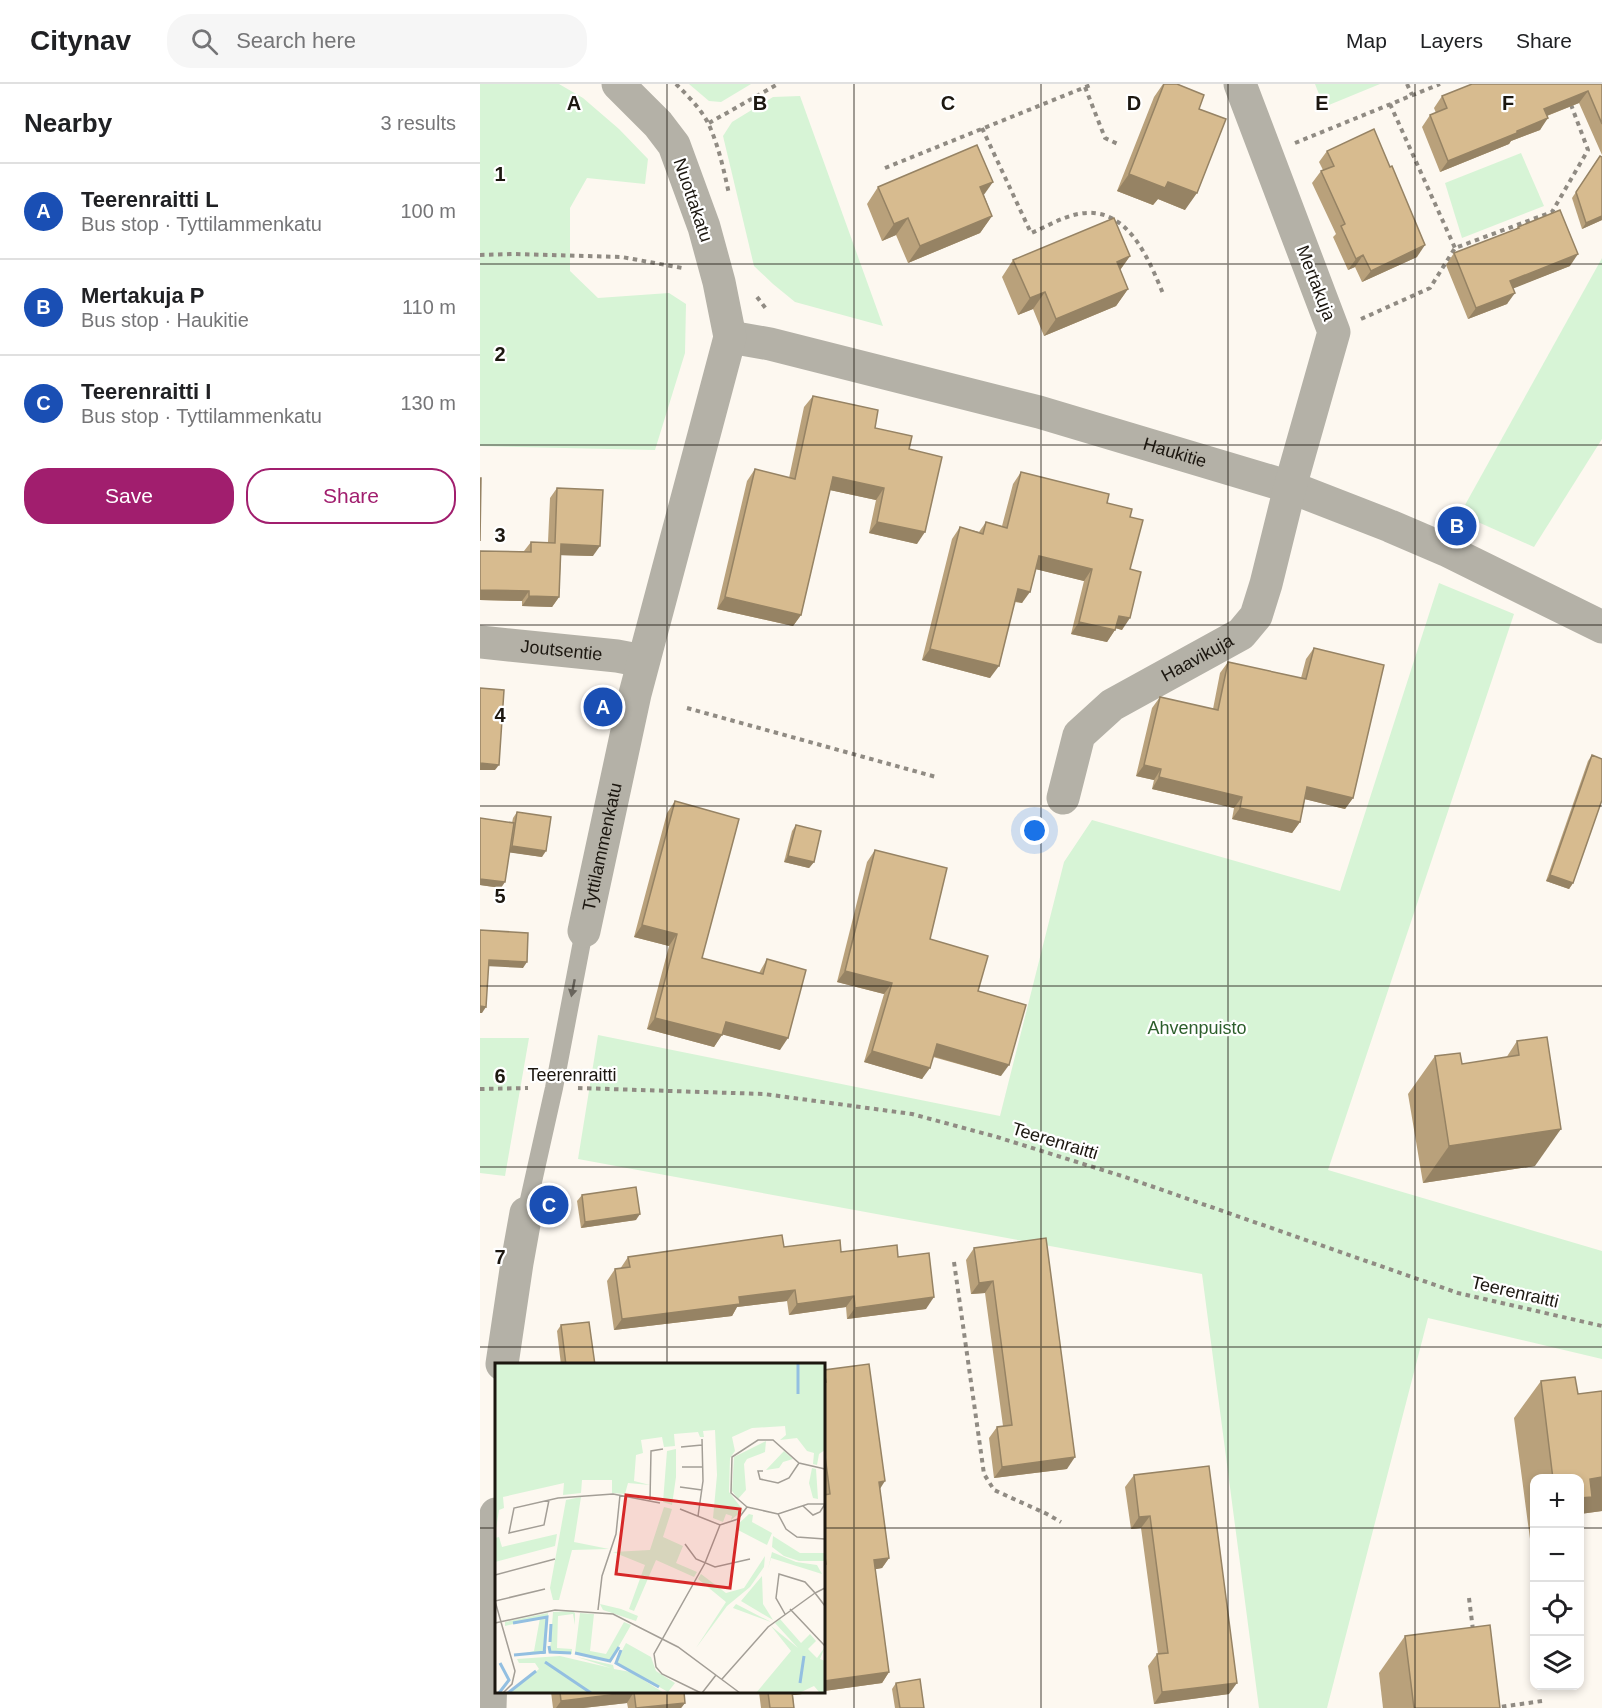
<!DOCTYPE html>
<html lang="en">
<head>
<meta charset="utf-8">
<style>
	:root { --surface:#fff; --page:#f6f6f6; --text:#202124; --muted:#757577; --line:#e0e0e0; --accent:#a11e6e }
	body { margin:0; font-family:Helvetica,sans-serif; background:var(--page); color:var(--text) }
	.controls { position:absolute; right:18px; bottom:18px; display:grid; overflow:hidden; border-radius:12px; box-shadow:0 3px 9px #0003 }
	.controls button { width:54px; height:54px; display:grid; place-items:center; padding:0; border:0; border-bottom:2px solid var(--line); background:var(--surface); color:var(--text); font:30px sans-serif }
	.you { position:absolute; left:555px; top:747px; width:21px; height:21px; margin:-15px; border:4px solid #fff; border-radius:50%; background:#1a73e8; box-shadow:0 0 0 9px #1a73e833 }
	.badge { display:grid; place-items:center; width:39px; height:39px; border-radius:50%; background:var(--accent); color:#fff; font-size:20px; font-weight:700 }
	.pin { position:absolute; translate:-50% -50%; border:3px solid #fff; box-shadow:0 2px 6px #0006 }
	.list { margin:0; padding:0; list-style:none }
	h2 { display:flex; justify-content:space-between; align-items:center; height:78px; margin:0; padding:0 24px; font-size:26px }
	h2 small { font-size:20px; font-weight:400; color:var(--muted) }
	.list li { display:grid; grid-template-columns:39px 1fr auto; gap:18px; align-items:center; box-sizing:border-box; height:96px; padding:0 24px; border-top:2px solid var(--line) }
	.list b { display:block; font-size:22px; white-space:nowrap }
	.list p { margin:0; font-size:20px; white-space:nowrap; color:var(--muted) }
	.list em { font-size:20px; font-style:normal; color:var(--muted) }
	.actions { display:flex; gap:12px; padding:18px 24px }
	.actions a { flex:1; padding:14px 0; border:2px solid var(--accent); border-radius:24px; text-align:center; font-size:21px; color:var(--accent) }
	.actions .main { background:var(--accent); color:#fff }
	.icon { flex:none; width:33px; height:33px; fill:none; stroke:currentColor; stroke-width:2; stroke-linecap:round; stroke-linejoin:round }
	.map { position:relative; flex:none; width:1122px; height:1624px; overflow:hidden }
	header { display:flex; align-items:center; gap:36px; box-sizing:border-box; height:84px; padding:0 30px; background:var(--surface); border-bottom:2px solid var(--line) }
	header strong { font-size:28px }
	nav { display:flex; gap:33px; margin-inline-start:auto; font-size:21px }
	.search { width:420px; height:54px; background:var(--page); display:flex; align-items:center; gap:15px; box-sizing:border-box; padding:0 21px; border-radius:24px; color:var(--muted); font-size:22px }
	main { display:flex }
	aside { flex:1; background:var(--surface) }
	.map>svg:first-child { display:block }
</style>
</head>
<body>
<header>
<strong>Citynav</strong>
<div class="search"><svg class="icon" aria-label="search" viewBox="0 0 24 24"><circle cx="10" cy="10" r="6"/><path d="M15 15l6 6"/></svg>Search here</div>
<nav><a>Map</a><a>Layers</a><a>Share</a></nav>
</header>
<main>
<aside>
<h2>Nearby<small>3 results</small></h2>
<ul class="list">
<li><span class="badge" style="background:#1a4fb4">A</span><div><b>Teerenraitti L</b><p>Bus stop · Tyttilammenkatu</p></div><em>100 m</em></li>
<li><span class="badge" style="background:#1a4fb4">B</span><div><b>Mertakuja P</b><p>Bus stop · Haukitie</p></div><em>110 m</em></li>
<li><span class="badge" style="background:#1a4fb4">C</span><div><b>Teerenraitti I</b><p>Bus stop · Tyttilammenkatu</p></div><em>130 m</em></li>
</ul>
<div class="actions"><a class="main">Save</a><a>Share</a></div>
</aside>
<div class="map">
<svg width="1122" height="1624" viewBox="0 0 1122 1624">
	<rect width="100%" height="100%" fill="#fdf8f0"/>
	<g fill="#d7f4d6">
		<polygon points="0,0 79,0 103,14 139,45 168,75 165,100 107,94 90,124 90,187 118,214 189,209 206,220 205,269 175,366 0,362"/>
		<polygon points="209,0 271,0 241,18 229,17"/>
		<polygon points="835,0 900,0 844,23"/>
		<polygon points="320,12 403,242 315,218 293,200 274,182 243,52 252,38 293,13"/>
		<polygon points="1041,69 1064,122 982,154 965,99"/>
		<polygon points="1122,174 1122,355 1054,463 980,430"/>
		<polygon points="959,499 1034,530 848,1086 1122,1167 1122,1275 948,1234 847,1624 779,1624 722,1190 98,1075 118,951 520,1032 584,778 612,736 860,807"/>
		<polygon points="0,954 49,954 25,1092 0,1089"/>
	</g>
	<g fill="none" stroke-linecap="round" stroke-linejoin="round">
		<g stroke="#908b83" stroke-width="4" stroke-dasharray="4.5 4.5" stroke-linecap="butt">
			<path d="M196 0C208 12 222 26 229 41 239 63 244 87 249 110"/>
			<polyline points="927,0 932,11"/>
			<polyline points="605,3 625,54 640,61"/>
			<polyline points="910,20 975,164"/>
			<polyline points="229,39 298,0"/>
			<path d="M502 44 551 149C566 143 582 133 598 130 648 120 669 176 684 212"/>
			<polyline points="815,59 960,0"/>
			<polyline points="405,84 613,0"/>
			<polyline points="0,171 32,170 142,173 202,184"/>
			<polyline points="277,213 287,226"/>
			<polyline points="881,235 950,204 975,164 1072,128 1108,66 1090,18"/>
			<polyline points="207,624 456,693"/>
			<polyline points="98,1004 284,1010 432,1030 517,1053 645,1093 978,1209 1122,1242"/>
			<polyline points="0,1005 48,1004"/>
			<polyline points="474,1178 504,1390 514,1406 567,1430 581,1438"/>
			<polyline points="989,1514 993,1546"/>
			<polyline points="1013,1624 1062,1617"/>
		</g>
		<polyline stroke="#b4b1a7" stroke-width="18" points="46,1129 74,1004 104,847"/>
		<g stroke="#b4b1a7" stroke-width="33">
			<path id="s1" d="M250 253 290 260 559 328 810 403 910 442 966 466 1122 543"/>
			<path id="s2" d="M0 558 137 572 163 577"/>
			<path id="s3" d="M583 714 599 651 632 621 761 550 776 532 786 500 810 403 854 248 760 0"/>
			<path id="s4" d="M104 847 155 610 250 253 239 198 224 143 194 61 178 40 138 0"/>
			<polyline points="22,1280 37,1179 46,1129"/>
			<polyline points="10,1624 16,1430"/>
		</g>
	</g>
	<g fill="#b9a17b">
		<polygon points="683,0 697,0 719,25 705,126 678,115 673,121 637,107 674,13"/>
		<polygon points="1122,0 1122,71 1099,19 1067,32 1060,46 1031,57 1029,60 960,88 942,43 950,31 956,29 954,24 962,12"/>
		<polygon points="847,67 937,173 882,198 875,183 868,186 853,153 856,150 832,99 841,87 843,86 839,78"/>
		<polygon points="1120,72 1122,136 1102,145 1092,114"/>
		<polygon points="398,103 504,111 512,132 500,149 428,179 416,151 402,157 387,120"/>
		<polygon points="1038,143 1090,182 1033,204 1027,220 988,235 966,181 974,169 1036,145"/>
		<polygon points="650,172 640,186 648,205 636,222 564,252 553,225 538,231 522,193 533,176"/>
		<polygon points="333,312 395,344 429,365 437,460 389,449 396,416 350,406 321,531 313,542 237,525 267,397 275,385 309,394 324,323"/>
		<polygon points="541,388 627,419 650,433 650,485 642,546 636,544 627,558 591,550 604,497 556,485 542,519 535,518 510,594 442,576 472,455 480,443 499,448 506,438 522,442 533,400"/>
		<polygon points="77,404 113,472 81,471 79,513 72,523 42,522 42,517 0,516 0,467 44,467 51,458 68,458 70,414"/>
		<polygon points="834,564 873,714 865,725 825,715 820,738 812,749 752,735 754,724 672,705 674,696 656,692 672,624 680,613 733,625 740,589 748,578 821,594 826,575"/>
		<polygon points="1112,671 1093,799 1089,805 1066,797 1108,677"/>
		<polygon points="195,717 222,874 279,889 287,875 300,966 242,950 234,963 167,945 189,862 154,853 187,729"/>
		<polygon points="37,728 62,773 29,768 21,804 0,801 0,734 32,739 33,734"/>
		<polygon points="316,741 334,778 329,784 304,778 312,747"/>
		<polygon points="395,766 450,855 498,907 521,992 453,973 442,995 384,978 404,910 357,898 387,778"/>
		<polygon points="1037,957 1055,1082 943,1099 928,1010 955,972 982,980 1026,974"/>
		<polygon points="102,1111 156,1136 101,1144 97,1117"/>
		<polygon points="566,1154 587,1385 514,1394 509,1354 517,1343 523,1342 505,1209 491,1210 486,1176 494,1164"/>
		<polygon points="304,1163 418,1173 446,1225 367,1235 366,1223 309,1231 307,1217 257,1223 252,1232 134,1246 127,1197 135,1185 140,1185 148,1173"/>
		<polygon points="81,1241 115,1281 81,1281 77,1247"/>
		<polygon points="344,1286 400,1404 409,1474 402,1484 395,1485 409,1588 402,1599 344,1607"/>
		<polygon points="1061,1297 1098,1310 1122,1307 1122,1427 1100,1430 1100,1431 1100,1395 1054,1395 1054,1454 1050,1455 1034,1334"/>
		<polygon points="654,1391 749,1610 674,1620 668,1582 677,1570 678,1570 661,1444 651,1445 645,1403"/>
		<polygon points="925,1552 1020,1624 903,1624 899,1589"/>
		<polygon points="416,1599 444,1624 415,1624 412,1605"/>
		<polygon points="71,1608 204,1608 205,1619 201,1624 148,1624 147,1619 103,1624 73,1624"/>
		<polygon points="279,1608 340,1608 313,1611 314,1624 281,1624"/>
	</g>
	<g fill="#968364">
		<polygon points="1108,7 1099,19 1056,36 1064,25"/>
		<polygon points="1068,34 1060,46 1031,57 1029,60 960,88 968,77"/>
		<polygon points="649,90 688,98 717,109 705,126 678,115 673,121 637,107"/>
		<polygon points="513,98 501,115 500,103"/>
		<polygon points="512,132 500,149 428,179 440,162"/>
		<polygon points="1122,132 1122,136 1102,145 1106,139"/>
		<polygon points="428,134 416,151 402,157 414,140"/>
		<polygon points="945,161 937,173 882,198 891,187"/>
		<polygon points="1098,170 1090,182 1022,209 1030,197"/>
		<polygon points="883,171 875,183 868,186 876,175"/>
		<polygon points="650,172 638,189 637,178"/>
		<polygon points="648,205 636,222 564,252 576,235"/>
		<polygon points="565,208 553,225 538,231 550,214"/>
		<polygon points="1035,209 1027,220 988,235 996,224"/>
		<polygon points="353,393 404,404 396,416 345,405"/>
		<polygon points="397,438 445,448 437,460 389,449"/>
		<polygon points="81,460 120,462 113,472 74,471"/>
		<polygon points="559,472 612,485 604,497 551,484"/>
		<polygon points="538,505 550,508 542,519 530,516"/>
		<polygon points="0,506 49,507 42,517 0,516"/>
		<polygon points="49,512 79,513 72,523 42,522"/>
		<polygon points="245,513 321,531 313,542 237,525"/>
		<polygon points="639,532 650,534 642,546 631,543"/>
		<polygon points="599,538 635,546 627,558 591,550"/>
		<polygon points="450,565 519,582 510,594 442,576"/>
		<polygon points="0,679 19,681 15,686 0,686"/>
		<polygon points="664,681 681,685 674,696 656,692"/>
		<polygon points="679,693 762,713 754,724 672,705"/>
		<polygon points="827,703 873,714 865,725 820,714"/>
		<polygon points="760,724 820,738 812,749 752,735"/>
		<polygon points="32,762 66,767 62,773 27,768"/>
		<polygon points="308,772 334,778 329,784 304,778"/>
		<polygon points="1070,791 1093,799 1089,805 1066,797"/>
		<polygon points="0,795 25,798 21,804 0,801"/>
		<polygon points="162,841 197,850 189,862 154,853"/>
		<polygon points="9,876 47,878 43,884 5,882"/>
		<polygon points="365,887 412,899 404,910 357,898"/>
		<polygon points="0,922 6,923 2,929 0,929"/>
		<polygon points="175,934 242,951 234,963 167,945"/>
		<polygon points="246,938 308,954 300,966 237,949"/>
		<polygon points="457,960 529,981 521,992 449,971"/>
		<polygon points="392,967 450,984 442,995 384,978"/>
		<polygon points="1081,1045 1055,1082 943,1099 969,1062"/>
		<polygon points="160,1130 156,1136 101,1144 105,1138"/>
		<polygon points="513,1197 505,1209 491,1210 499,1199"/>
		<polygon points="315,1206 307,1217 257,1223 252,1232 134,1246 142,1235 259,1213"/>
		<polygon points="374,1212 366,1223 309,1231 317,1220"/>
		<polygon points="454,1213 446,1225 367,1235 375,1224"/>
		<polygon points="595,1373 587,1385 514,1394 522,1383"/>
		<polygon points="1122,1393 1122,1427 1100,1430 1100,1431 1100,1409 1110,1395"/>
		<polygon points="405,1397 398,1408 399,1398"/>
		<polygon points="670,1432 661,1444 651,1445 659,1433"/>
		<polygon points="1054,1448 1054,1454 1050,1455"/>
		<polygon points="409,1474 402,1484 386,1487 394,1476"/>
		<polygon points="409,1588 402,1599 344,1607 344,1597"/>
		<polygon points="757,1599 749,1610 674,1620 682,1608"/>
		<polygon points="154,1608 147,1619 103,1624 76,1624 81,1617"/>
		<polygon points="307,1608 340,1608 304,1612"/>
		<polygon points="205,1619 201,1624 163,1624"/>
	</g>
	<g fill="#d7bb8f" stroke="#968364" stroke-width="1.5">
		<polygon points="684,0 697,0 724,11 719,25 746,35 717,109 688,98 685,104 649,90"/>
		<polygon points="992,0 1122,0 1122,40 1108,7 1064,25 1068,34 1037,47 1037,49 968,77 950,31 967,24 962,12"/>
		<polygon points="894,45 910,83 912,82 945,161 891,187 883,171 876,175 861,142 865,140 841,87 854,82 847,67"/>
		<polygon points="497,61 513,98 500,103 512,132 440,162 428,134 414,140 398,103"/>
		<polygon points="1120,72 1122,73 1122,132 1106,139 1096,108"/>
		<polygon points="1080,126 1098,170 1030,197 1035,209 996,224 974,169 1039,144 1038,143"/>
		<polygon points="634,134 650,172 637,178 648,205 576,235 565,208 550,214 533,176"/>
		<polygon points="333,312 398,326 395,344 432,352 429,365 462,373 445,448 397,438 404,404 353,393 321,531 245,513 275,385 315,395"/>
		<polygon points="541,388 629,410 627,419 652,425 650,433 663,436 650,485 661,488 650,534 639,532 635,546 599,538 612,485 559,472 550,508 538,505 519,582 450,565 480,443 503,450 506,438 527,444"/>
		<polygon points="0,394 1,394 0,457"/>
		<polygon points="77,404 123,406 120,462 81,460 79,513 49,512 49,507 0,506 0,467 51,468 51,458 75,459"/>
		<polygon points="834,564 904,581 873,714 827,703 820,738 760,724 762,713 679,693 681,685 664,681 680,613 738,626 748,578 826,595"/>
		<polygon points="0,604 24,606 19,681 0,679"/>
		<polygon points="1112,671 1122,675 1122,716 1093,799 1070,791"/>
		<polygon points="195,717 259,735 222,874 283,890 287,875 326,886 308,954 246,938 242,951 175,934 197,850 162,841"/>
		<polygon points="37,728 71,733 66,767 32,762"/>
		<polygon points="0,734 34,739 25,798 0,795"/>
		<polygon points="316,741 341,747 334,778 308,772"/>
		<polygon points="395,766 467,784 450,855 508,872 498,907 546,921 529,981 457,960 450,984 392,967 412,899 365,887"/>
		<polygon points="0,846 48,849 47,878 9,876 6,923 0,922"/>
		<polygon points="1067,953 1081,1045 969,1062 955,972 980,969 982,980 1039,971 1037,957"/>
		<polygon points="156,1103 160,1130 105,1138 102,1111"/>
		<polygon points="302,1151 304,1163 360,1156 361,1168 417,1161 418,1173 449,1169 454,1213 375,1224 374,1212 317,1220 315,1206 259,1213 260,1220 142,1235 135,1185 150,1183 148,1173"/>
		<polygon points="566,1154 595,1373 522,1383 517,1343 532,1341 513,1197 499,1199 494,1164"/>
		<polygon points="109,1238 115,1281 86,1281 81,1241"/>
		<polygon points="389,1280 405,1397 399,1398 409,1474 394,1476 409,1588 344,1597 344,1480 346,1480 344,1465 344,1411 350,1410 344,1364 344,1298 346,1298 344,1286"/>
		<polygon points="1095,1293 1098,1310 1122,1307 1122,1393 1110,1395 1112,1413 1100,1414 1100,1395 1073,1395 1061,1297"/>
		<polygon points="729,1382 757,1599 682,1608 677,1570 688,1569 670,1432 659,1433 654,1391"/>
		<polygon points="1010,1541 1020,1624 934,1624 925,1552"/>
		<polygon points="440,1595 444,1624 420,1624 416,1599"/>
		<polygon points="80,1608 204,1608 205,1619 156,1624 154,1608 81,1617"/>
		<polygon points="288,1608 312,1608 314,1624 290,1624"/>
	</g>
	<defs><path id="oneway-solid" d="M-6-.8H1V-3.2L6.5 0L1 3.2V.8H-6Z" transform="scale(1.5)"/></defs>
	<use fill="#68645c" href="#oneway-solid" transform="translate(93 904) rotate(101)"/>
	<path fill="none" stroke="#1c1710" stroke-width="1.5" stroke-opacity="0.55" d="M187 0V1280M374 0V1624M561 0V1624M748 0V1624M935 0V1624M0 180H1122M0 361H1122M0 541H1122M0 722H1122M0 902H1122M0 1083H1122M0 1263H1122M0 1444H16M344 1444H1054M1100 1444H1122M187 1608V1624"/>
	<g text-anchor="middle" stroke-width="4.5" stroke-linejoin="round" paint-order="stroke">
		<g font-size="18" fill="#1c1710" stroke="#fff">
			<text transform="translate(213 116) rotate(71)" y="6">Nuottakatu</text>
			<text transform="translate(836 199) rotate(69)" y="6">Mertakuja</text>
			<text dy="6" stroke="none"><textPath href="#s1" startOffset="460">Haukitie</textPath></text>
			<text dy="6" stroke="none"><textPath href="#s2" startOffset="82">Joutsentie</textPath></text>
			<text dy="6" stroke="none"><textPath href="#s3" startOffset="207">Haavikuja</textPath></text>
			<text dy="6" stroke="none"><textPath href="#s4" startOffset="86">Tyttilammenkatu</textPath></text>
			<text x="92" y="997">Teerenraitti</text>
			<text transform="translate(575 1057) rotate(17)" y="6">Teerenraitti</text>
			<text transform="translate(1035 1208) rotate(13)" y="6">Teerenraitti</text>
		</g>
		<g font-size="18" fill="#2c5e2b" stroke="#fff">
			<text x="717" y="950">Ahvenpuisto</text>
		</g>
	</g>
	<g transform="translate(15 1279)">
		<rect width="330" height="330" fill="#fdf8f0"/>
		<path d="M0 0H330V87L324 91 322 102 318 101 319 90 312 88 302 75 285 77 291 72 290 63 257 65 237 74 240 88 235 95 234 129 248 147 236 157 237 153 231 151 228 159 218 155 222 112 220 67 208 68 209 74H205L203 69 179 71 180 83 169 84 167 74 146 77 148 90 141 92 139 118 155 122 133 120 130 131 117 130V117H87L86 130 68 132 69 120 8 134 9 145 4 147 0 172ZM271 78 270 89 252 96 249 101 251 127 243 136 237 128 239 94ZM181 86V114L177 142 168 139 172 88ZM289 88 298 96 288 99 284 105 271 107ZM317 105 321 106 323 136 318 135 314 120ZM86 134 79 179 114 186 77 187 64 237H58L55 225 71 137ZM169 144 177 146 168 174 188 183 181 200 202 209 199 214 161 197 139 248 134 246 150 202 118 189 155 187ZM254 151 258 152 257 159 277 170 272 182 243 167 242 162ZM62 171 60 183 0 199V175L4 174 7 184ZM278 173 305 190H330V198H304L289 193 277 184ZM277 189 301 199 322 202 327 211 276 195 273 206ZM270 193 269 204 255 224 232 243 201 285 231 239 203 216 206 211 231 230 249 225ZM267 213 268 241 278 257 246 238ZM105 241 126 246 143 253 141 258 108 247ZM241 241 276 259 238 245 206 287ZM77 248 80 250V262L78 251 63 253 62 285 77 286V291L55 289 58 249ZM53 250 51 289 18 293 39 288 45 255 10 263V259ZM85 250 99 251 95 288 111 291 129 259 136 262 116 297 80 290ZM285 256 306 280 315 271 321 278 313 286 322 295 330 284 325 296 330 298V330H325L319 323 304 330H261L296 288 276 263 303 285 280 260ZM131 280 156 294 161 308 180 320 173 329 121 299ZM65 293 116 305 82 294 118 302 119 306 136 309 169 330H15L44 306 40 300H24L22 296Z" fill="#d7f4d6"/>
		<path fill="none" stroke="#93bfe1" stroke-width="3" d="M303 31V0M18 260 52 254 49 291M55 279 56 261M54 283 55 289 76 290M126 287 121 300 164 324M80 290 115 298 124 284M19 292 51 289M50 299 96 330M305 320 309 293M4 330 14 317 5 300M13 330 41 308"/>
		<path fill="none" stroke="#a39e96" stroke-width="1.5" d="M186 84 207 82M187 104H208M268 108H263L265 116 283 120 294 115 304 100M185 124 207 127M54 137 49 162 14 170 19 145 63 135 118 131 165 140M155 137 156 88 168 86M308 143 318 152 325 149 330 141M252 144 283 151 313 141H330M185 146 225 162 243 156 252 144 236 130 237 94 263 77H278L304 100 330 106M283 151 291 166 302 174 330 176M203 153 208 118 207 76M190 181 201 196 220 204 255 196M0 212 60 196M330 225 320 230 330 243M295 246 330 283M103 247 107 213 121 171 125 132M0 260 60 247 118 251 183 284 245 330M227 316 273 264 320 230 310 219 284 211 281 235 290 251M8 330 17 321 20 308 0 238 50 226M206 330 167 311 161 304 159 291 210 200 225 162M207 330 221 312"/>
		<path fill="#d62828" fill-opacity="0.15" stroke="#d62828" stroke-width="3" d="M131 132 245 146 235 225 121 211Z"/>
		<rect width="330" height="330" fill="none" stroke="#1c1710" stroke-width="3"/>
	</g>
	<g font-size="20" text-anchor="middle" font-weight="bold" fill="#1c1710" stroke="#fff" stroke-width="4.5" stroke-linejoin="round" paint-order="stroke">
		<text x="94" y="26">A</text>
		<text x="280" y="26">B</text>
		<text x="468" y="26">C</text>
		<text x="654" y="26">D</text>
		<text x="842" y="26">E</text>
		<text x="1028" y="26">F</text>
		<text x="20" y="97">1</text>
		<text x="20" y="277">2</text>
		<text x="20" y="458">3</text>
		<text x="20" y="638">4</text>
		<text x="20" y="819">5</text>
		<text x="20" y="999">6</text>
		<text x="20" y="1180">7</text>
	</g>
</svg>
<div class="controls">
<button>+</button>
<button>−</button>
<button><svg class="icon" aria-label="locate" viewBox="0 0 24 24"><circle cx="12" cy="12" r="6"/><path d="M12 2v4M12 18v4M2 12h4M18 12h4"/></svg></button>
<button><svg class="icon" aria-label="layers" viewBox="0 0 24 24"><path d="M12 4l9 5-9 5-9-5zM3 14l9 5 9-5"/></svg></button>
</div>
<div class="you"></div>
<div class="pin badge" style="left:123px;top:623px;background:#1a4fb4">A</div>
<div class="pin badge" style="left:977px;top:442px;background:#1a4fb4">B</div>
<div class="pin badge" style="left:69px;top:1121px;background:#1a4fb4">C</div>
</div>
</main>
</body>
</html>
